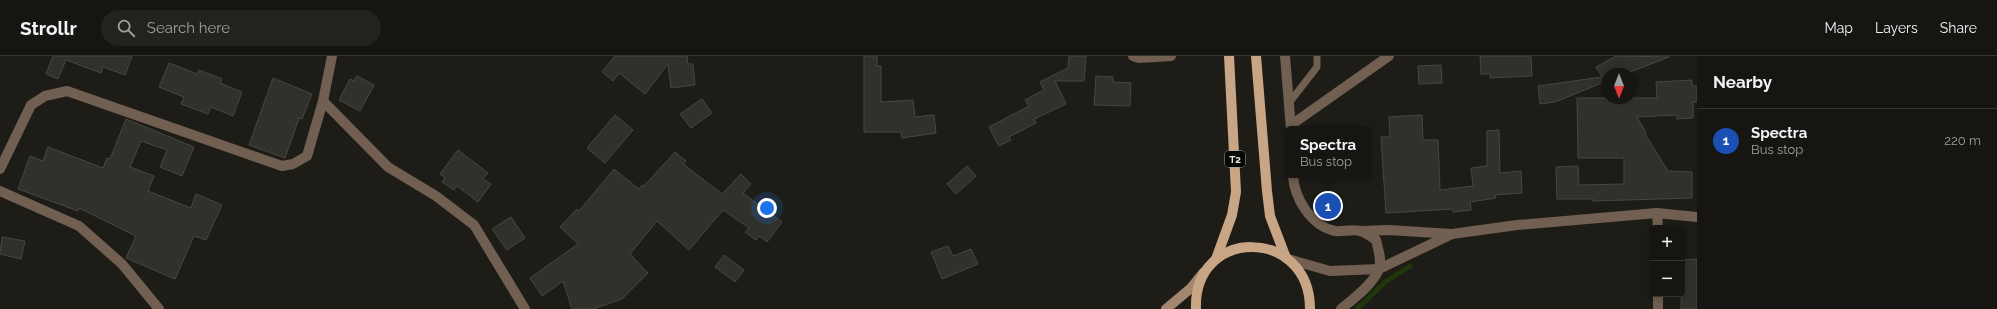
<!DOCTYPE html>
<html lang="en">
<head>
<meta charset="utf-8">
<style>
	:root { --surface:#161511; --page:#23221f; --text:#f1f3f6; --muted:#9e9f9f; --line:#353431; --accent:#51ccd4 }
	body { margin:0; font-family:Raleway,sans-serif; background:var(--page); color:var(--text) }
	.controls { position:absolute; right:12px; bottom:12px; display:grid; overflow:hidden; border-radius:6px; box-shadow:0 2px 10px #0003 }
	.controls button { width:36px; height:36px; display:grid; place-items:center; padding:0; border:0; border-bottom:1px solid var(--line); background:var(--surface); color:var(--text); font:20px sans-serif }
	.compass { position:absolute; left:1601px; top:12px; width:36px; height:36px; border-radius:50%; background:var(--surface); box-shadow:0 2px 10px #0003; rotate:180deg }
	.you { position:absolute; left:767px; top:152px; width:14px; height:14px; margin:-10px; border:3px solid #fff; border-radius:50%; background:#1a73e8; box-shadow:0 0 0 6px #1a73e833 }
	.badge { display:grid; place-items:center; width:26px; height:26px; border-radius:50%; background:var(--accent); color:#fff; font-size:13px; font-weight:700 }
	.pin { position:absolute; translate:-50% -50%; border:2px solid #fff; box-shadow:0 1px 4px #0006 }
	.popup { position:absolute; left:1285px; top:70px; width:86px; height:52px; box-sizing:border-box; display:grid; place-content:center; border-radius:6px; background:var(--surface); filter:drop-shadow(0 1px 3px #0005); font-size:13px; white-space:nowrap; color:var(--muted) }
	.popup b { font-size:15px; color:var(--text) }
	.popup::after { content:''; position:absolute; left:50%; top:100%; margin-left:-8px; border:8px solid transparent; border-top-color:var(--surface) }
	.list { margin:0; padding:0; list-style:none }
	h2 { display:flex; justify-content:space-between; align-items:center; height:52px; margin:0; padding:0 16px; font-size:17px }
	h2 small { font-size:13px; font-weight:400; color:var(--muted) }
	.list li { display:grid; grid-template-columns:26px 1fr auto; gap:12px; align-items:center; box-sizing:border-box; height:64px; padding:0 16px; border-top:1px solid var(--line) }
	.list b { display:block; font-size:15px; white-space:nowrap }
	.list p { margin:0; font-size:13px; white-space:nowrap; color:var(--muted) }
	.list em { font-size:13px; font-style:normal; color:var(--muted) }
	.icon { flex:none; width:22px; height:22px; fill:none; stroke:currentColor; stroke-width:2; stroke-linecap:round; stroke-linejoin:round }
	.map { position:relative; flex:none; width:1697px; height:253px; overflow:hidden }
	header { display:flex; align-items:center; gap:24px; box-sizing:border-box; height:56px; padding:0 20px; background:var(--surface); border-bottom:1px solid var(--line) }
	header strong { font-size:19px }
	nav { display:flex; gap:22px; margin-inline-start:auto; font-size:14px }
	.search { width:280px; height:36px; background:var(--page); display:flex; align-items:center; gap:10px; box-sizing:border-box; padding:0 14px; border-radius:22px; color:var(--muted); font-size:15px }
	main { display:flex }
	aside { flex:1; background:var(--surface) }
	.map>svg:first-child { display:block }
</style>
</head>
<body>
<header>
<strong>Strollr</strong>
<div class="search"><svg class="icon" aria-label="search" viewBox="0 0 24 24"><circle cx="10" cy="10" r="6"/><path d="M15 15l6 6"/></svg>Search here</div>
<nav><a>Map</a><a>Layers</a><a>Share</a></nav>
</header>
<main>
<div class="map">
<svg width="1697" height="253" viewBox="0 0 1697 253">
	<rect width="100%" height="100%" fill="#1e1c17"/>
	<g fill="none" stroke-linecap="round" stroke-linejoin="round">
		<polyline stroke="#20360b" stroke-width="5" points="1357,253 1385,226 1410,210"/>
	</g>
	<g fill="#31312c" stroke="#474741">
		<polygon points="53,0 132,0 125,19 103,11 101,17 66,4 58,23 46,18"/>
		<polygon points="615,0 687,0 688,8 693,8 695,29 671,32 668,8 645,38 619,17 613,25 602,16"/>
		<polygon points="864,0 877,0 877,10 881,10 881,46 913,44 915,61 934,59 936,77 902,82 901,76 864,76"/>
		<polygon points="1069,0 1086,0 1084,25 1055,25 1066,48 1034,63 1036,67 1009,81 1011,84 999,90 989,71 1029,50 1025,44 1044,34 1040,26 1068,12"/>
		<polygon points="1480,0 1531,0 1532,20 1490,22 1490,18 1481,18"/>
		<polygon points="1616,0 1669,1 1625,18 1607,18 1607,25 1555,46 1540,48 1538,30 1602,21 1596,11"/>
		<polygon points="169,7 197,18 199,14 222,23 220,27 242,36 233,60 211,51 208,58 181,48 184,41 159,31"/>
		<polygon points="1441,9 1442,27 1419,28 1418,10"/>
		<polygon points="357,20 374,29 360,55 339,44 350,23 354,25"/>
		<polygon points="1096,20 1113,21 1113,26 1131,27 1130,50 1094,49"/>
		<polygon points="273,22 312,38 302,63 299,62 285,102 249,89"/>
		<polygon points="1692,24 1692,30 1697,30 1697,46 1693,46 1693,62 1677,63 1677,59 1637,61 1646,77 1645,78 1668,115 1692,116 1692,142 1593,145 1593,143 1557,143 1556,111 1578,110 1579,129 1624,128 1624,102 1578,102 1577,42 1657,42 1656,26"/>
		<polygon points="702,43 712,57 691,72 680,58"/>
		<polygon points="615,59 633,74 605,107 587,92"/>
		<polygon points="1422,59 1423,84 1438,84 1440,134 1473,130 1471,112 1487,110 1487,75 1499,74 1500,117 1521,115 1522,137 1495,139 1496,142 1470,146 1471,154 1453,156 1453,153 1386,157 1381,81 1390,81 1389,61"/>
		<polygon points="126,63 194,91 182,120 160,111 167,94 141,85 130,111 154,120 148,135 191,152 196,138 222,149 206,184 194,180 175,223 126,202 136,180 79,152 78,155 18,133 30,100 43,105 48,91 103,112 107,102 110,103"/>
		<polygon points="458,94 488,117 483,123 491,128 478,146 457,130 454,134 442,126 445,122 440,118"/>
		<polygon points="675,96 686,105 683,108 722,138 741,118 751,128 743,137 782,166 767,186 759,180 756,184 745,176 749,172 723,154 689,194 657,165 630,198 648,217 622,243 593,253 572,253 563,225 542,240 530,222 578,188 560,171 577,153 579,155 614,113 639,133 642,129 644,130"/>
		<polygon points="967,110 976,120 956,138 947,128"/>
		<polygon points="511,161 525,182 507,194 492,173"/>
		<polygon points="2,181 25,185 21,203 0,198"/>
		<polygon points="948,190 953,200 971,193 978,208 942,223 931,196"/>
		<polygon points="724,199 744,214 735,226 715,211"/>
		<polygon points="1697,203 1697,253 1681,253 1682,204"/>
	</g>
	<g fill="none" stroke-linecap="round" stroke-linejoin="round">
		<polyline stroke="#716051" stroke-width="7" points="1289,47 1317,11 1317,0"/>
		<g stroke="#716051" stroke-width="10">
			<polyline points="1133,0 1139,2 1171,0"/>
			<polyline points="1285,0 1291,73"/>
			<polyline points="323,45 388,111 436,140 474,169 525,253"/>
			<polyline points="1291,69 1389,0"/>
			<polyline points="0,113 31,49 45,40 67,35 282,110 293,108 307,100 323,45 332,0"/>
			<path d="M1293 119C1294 142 1311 170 1335 175 1344 176 1355 172 1363 176 1367 178 1372 181 1376 184 1378 193 1382 203 1379 212 1376 226 1352 244 1341 253"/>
			<polyline points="0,135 79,170 122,208 159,253"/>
			<polyline points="1657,157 1658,172"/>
			<polyline points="1361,175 1389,174 1452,178 1517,169 1657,157 1697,161"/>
			<polyline points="1288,203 1330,215 1379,213 1450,179"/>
			<polyline points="1658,238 1658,253"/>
		</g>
		<polyline stroke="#a2876e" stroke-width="10" points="1166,253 1191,232 1203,217"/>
		<g stroke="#c8a585" stroke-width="10">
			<polyline points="1256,0 1267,135 1270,160 1286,202"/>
			<polyline points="1216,203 1232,159 1236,136 1229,0"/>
			<path d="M1196 253C1193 170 1310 171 1310 253"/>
		</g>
	</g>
	<g text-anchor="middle" stroke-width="3" stroke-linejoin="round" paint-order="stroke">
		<rect fill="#070705" stroke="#a1a09e" stroke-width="1" x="1225" y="95" width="20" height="16" rx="3"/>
		<g font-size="10" font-weight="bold" fill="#e3e2df">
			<text x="1235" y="107">T2</text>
		</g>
	</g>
</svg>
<div class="controls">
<button>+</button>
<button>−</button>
</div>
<svg class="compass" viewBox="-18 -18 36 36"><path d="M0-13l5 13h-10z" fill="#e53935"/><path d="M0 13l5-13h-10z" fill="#9e9f9f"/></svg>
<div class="you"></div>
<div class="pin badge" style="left:1328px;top:150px;background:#1a4fb4">1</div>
<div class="popup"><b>Spectra</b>Bus stop</div>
</div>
<aside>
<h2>Nearby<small></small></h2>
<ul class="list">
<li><span class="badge" style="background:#1a4fb4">1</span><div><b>Spectra</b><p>Bus stop</p></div><em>220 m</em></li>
</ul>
</aside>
</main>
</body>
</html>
